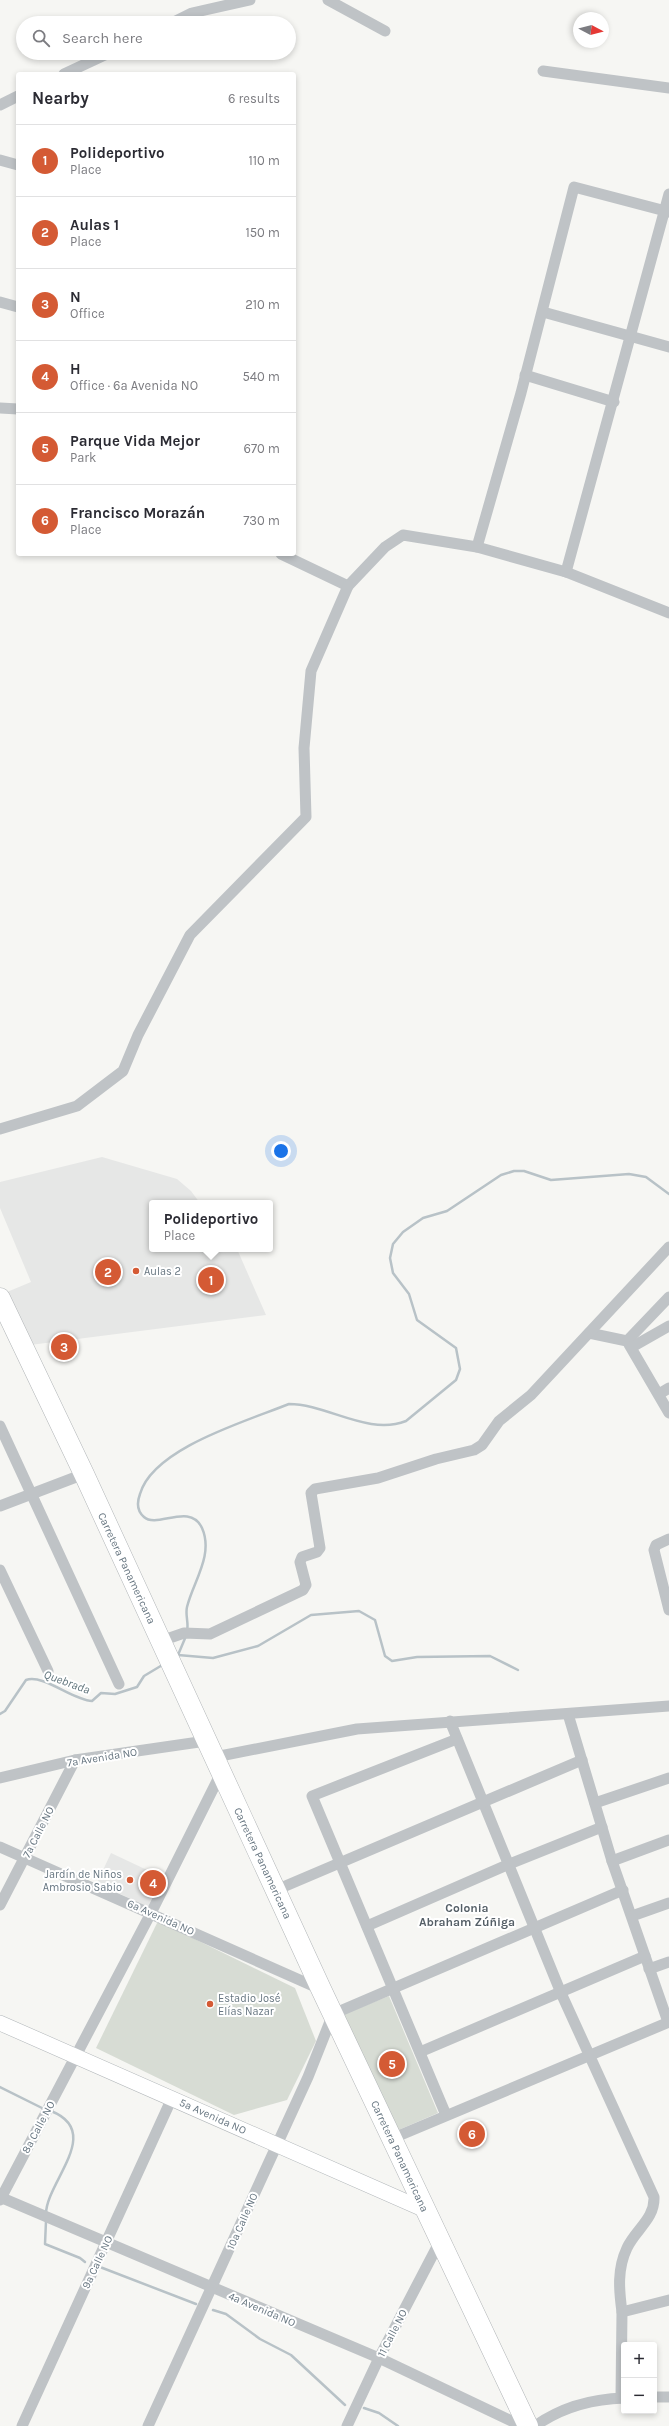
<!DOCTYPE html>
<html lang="en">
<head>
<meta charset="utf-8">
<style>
	:root { --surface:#fff; --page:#f2f2f3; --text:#2b2b33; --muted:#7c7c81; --line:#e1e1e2; --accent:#d45a34 }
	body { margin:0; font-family:Karla,sans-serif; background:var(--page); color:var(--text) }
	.controls { position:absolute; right:12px; bottom:12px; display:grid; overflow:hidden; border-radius:4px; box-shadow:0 2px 6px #0003 }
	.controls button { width:36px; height:36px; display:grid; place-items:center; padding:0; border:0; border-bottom:1px solid var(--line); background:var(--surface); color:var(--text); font:20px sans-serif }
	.compass { position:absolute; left:573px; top:12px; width:36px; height:36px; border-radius:50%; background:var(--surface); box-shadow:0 2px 6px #0003; rotate:97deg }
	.you { position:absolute; left:281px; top:1151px; width:14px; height:14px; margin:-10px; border:3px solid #fff; border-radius:50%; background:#1a73e8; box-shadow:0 0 0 6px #1a73e833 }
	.badge { display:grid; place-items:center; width:26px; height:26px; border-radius:50%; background:var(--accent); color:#fff; font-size:13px; font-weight:700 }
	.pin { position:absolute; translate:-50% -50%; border:2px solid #fff; box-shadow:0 1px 4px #0006 }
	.popup { position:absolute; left:149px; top:1200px; width:124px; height:52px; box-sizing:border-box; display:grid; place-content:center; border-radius:4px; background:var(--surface); filter:drop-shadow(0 1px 3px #0005); font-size:13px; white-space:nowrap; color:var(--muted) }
	.popup b { font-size:15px; color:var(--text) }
	.popup::after { content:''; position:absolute; left:50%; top:100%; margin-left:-8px; border:8px solid transparent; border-top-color:var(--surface) }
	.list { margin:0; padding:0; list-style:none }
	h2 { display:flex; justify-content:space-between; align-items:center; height:52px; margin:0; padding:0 16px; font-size:17px }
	h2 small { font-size:13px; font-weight:400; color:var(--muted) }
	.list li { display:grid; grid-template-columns:26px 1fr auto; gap:12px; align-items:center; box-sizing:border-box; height:72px; padding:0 16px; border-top:1px solid var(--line) }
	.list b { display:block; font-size:15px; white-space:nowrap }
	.list p { margin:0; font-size:13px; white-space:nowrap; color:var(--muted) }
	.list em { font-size:13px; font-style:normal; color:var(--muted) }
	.icon { flex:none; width:22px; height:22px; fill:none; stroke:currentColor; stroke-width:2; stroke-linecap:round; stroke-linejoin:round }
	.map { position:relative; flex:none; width:669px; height:2426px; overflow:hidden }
	.search { position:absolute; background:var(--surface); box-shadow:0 2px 6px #0003; left:16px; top:16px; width:280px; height:44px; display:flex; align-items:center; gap:10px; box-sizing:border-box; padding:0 14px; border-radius:22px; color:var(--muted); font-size:15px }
	.panel { position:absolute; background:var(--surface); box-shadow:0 2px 6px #0003; left:16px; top:72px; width:280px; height:484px; border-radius:4px }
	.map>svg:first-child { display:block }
</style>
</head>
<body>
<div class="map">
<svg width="669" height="2426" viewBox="0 0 669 2426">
	<rect width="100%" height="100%" fill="#f6f6f3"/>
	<g fill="#e6e7e6">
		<polygon points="102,1157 177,1179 191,1191 200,1203 152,1203 152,1249 237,1249 266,1315 30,1345 7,1292 31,1282 0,1208 0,1182"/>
		<polygon points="111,1853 162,1877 148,1907 97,1883"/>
	</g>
	<g fill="#d7dcd4">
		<polygon points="158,1921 295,1988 316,2041 287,2100 234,2115 96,2048"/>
		<polygon points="389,1996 438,2113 396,2131 344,2014"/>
	</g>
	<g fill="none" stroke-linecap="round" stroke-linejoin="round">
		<g stroke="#b8c2c7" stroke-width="2.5">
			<path d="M187 1631C189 1623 185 1615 187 1607 193 1582 214 1555 202 1528 190 1502 157 1529 144 1517 137 1511 137 1502 140 1494 153 1448 247 1421 289 1404 327 1404 368 1436 406 1421L456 1380 460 1369 456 1348 417 1320 409 1294 393 1273 390 1258 393 1244 403 1232 423 1218 447 1211 501 1175 514 1171H524L551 1180 629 1174 646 1177 669 1194"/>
			<polyline points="178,1655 186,1636"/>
			<polyline points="178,1655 213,1658 258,1646 311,1615 359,1611 375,1620 385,1656 392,1661 417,1657 490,1656 518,1670"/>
			<path d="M0 1714 5 1711 26 1680C44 1674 72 1700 92 1701L101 1693 115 1694 137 1687 144 1676 164 1664"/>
			<polyline points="0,2087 44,2109"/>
			<path d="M46 2214C46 2182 104 2132 51 2111"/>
			<polyline points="46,2221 45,2244 80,2258 85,2262"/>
			<polyline points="100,2267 196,2304"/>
			<polyline points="213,2310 226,2314 260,2339 291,2355 345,2405"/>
			<polyline points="364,2408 379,2413 398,2426"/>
		</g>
		<defs>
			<polyline id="secondary" points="0,2023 425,2210"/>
			<polyline id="highway" points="0,1298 84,1474 321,1989 528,2426"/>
		</defs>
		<use href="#secondary" stroke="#b2b7ba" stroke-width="16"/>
		<use href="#highway" stroke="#b2b6b8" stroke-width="21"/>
		<g stroke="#bfc3c6" stroke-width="11">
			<polyline points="328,0 385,31"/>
			<polyline points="172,23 192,13 250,0"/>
			<polyline points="543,71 669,88"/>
			<polyline points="64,74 109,53"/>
			<polyline points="0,105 18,96"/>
			<polyline points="0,160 18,165"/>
			<polyline points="0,302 18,307"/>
			<polyline points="543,312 669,347"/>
			<polyline points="525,375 614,402"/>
			<polyline points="0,408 18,409"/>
			<polyline points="477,547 566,572 669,613"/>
			<polyline points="281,554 348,586 385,547 403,535 477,547 521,393 574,187 669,212"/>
			<polyline points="566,572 669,194"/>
			<polyline points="0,1129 77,1106 123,1071 138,1035 190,935 306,817 304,748 311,671 348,586"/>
			<polyline points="589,1333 627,1341 669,1413"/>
			<polyline points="627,1341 669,1297"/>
			<polyline points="632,1347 669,1326"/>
			<polyline points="659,1394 669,1388"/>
			<polyline points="0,1426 119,1684"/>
			<polyline points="0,1506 84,1474"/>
			<polyline points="669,1539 656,1545 654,1550 669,1610"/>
			<polyline points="0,1570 48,1671"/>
			<polyline points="161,1641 184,1633 210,1634 303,1590 306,1585 300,1562 302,1557 317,1552 320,1548 311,1493 315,1489 378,1478 436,1459 474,1450 482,1445 499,1421 531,1395 669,1247"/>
			<polyline points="568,1714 612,1861 668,2022"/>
			<path d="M450 1721 561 1993 654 2197C655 2219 635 2230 627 2248 617 2269 619 2290 622 2312"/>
			<polyline points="215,1757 357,1729 669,1706"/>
			<polyline points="0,1778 75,1760 206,1741"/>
			<polyline points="595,1803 669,1778"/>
			<polyline points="0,1847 320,1989"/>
			<polyline points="612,1861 669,1840"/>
			<polyline points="276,1890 582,1760"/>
			<polyline points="0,1905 75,1760"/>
			<polyline points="632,1916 669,1903"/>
			<polyline points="367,1926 507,1865 602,1827"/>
			<polyline points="649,1969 669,1962"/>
			<polyline points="420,2052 645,1956"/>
			<polyline points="446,2115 312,1796 457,1739"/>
			<polyline points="391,2139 669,2022"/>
			<polyline points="0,2197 379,2358 522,2426"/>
			<polyline points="0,2200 151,1913 221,1773"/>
			<polyline points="654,2397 669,2397"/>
			<polyline points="621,2398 622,2312 669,2300"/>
			<polyline points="22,2426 172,2098"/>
			<polyline points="148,2426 308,2077 333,2014 623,1890"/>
			<polyline points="347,2426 379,2358 440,2241"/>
			<path d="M535 2426C562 2407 591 2399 624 2398"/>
		</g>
		<use href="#secondary" stroke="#fff" stroke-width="15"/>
		<use href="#highway" stroke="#fff" stroke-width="20"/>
	</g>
	<g fill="#d45a34" stroke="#fff" stroke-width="1.5">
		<circle cx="136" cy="1271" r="4"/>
		<circle cx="130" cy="1880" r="4"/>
		<circle cx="210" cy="2004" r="4"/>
	</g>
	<g text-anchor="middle" stroke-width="4" stroke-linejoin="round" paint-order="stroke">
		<g font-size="11" fill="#677681" stroke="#fff" text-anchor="start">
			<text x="144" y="1275">Aulas 2</text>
			<text x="122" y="1878" text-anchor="end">Jardín de Niños<tspan x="122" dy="13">Ambrosio Sabio</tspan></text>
			<text x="218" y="2002">Estadio José<tspan x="218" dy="13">Elías Nazar</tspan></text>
		</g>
		<g font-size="11" fill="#677681" stroke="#fff">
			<text transform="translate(127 1568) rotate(65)" y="4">Carretera Panamericana</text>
			<text transform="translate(102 1757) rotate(-9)" y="4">7a Avenida NO</text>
			<text transform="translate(38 1832) rotate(-63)" y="4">7a Calle NO</text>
			<text transform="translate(263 1863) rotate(65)" y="4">Carretera Panamericana</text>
			<text transform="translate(161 1917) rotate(24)" y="4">6a Avenida NO</text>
			<text transform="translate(213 2116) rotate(24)" y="4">5a Avenida NO</text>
			<text transform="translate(38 2127) rotate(-62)" y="4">8a Calle NO</text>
			<text transform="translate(400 2156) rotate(65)" y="4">Carretera Panamericana</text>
			<text transform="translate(242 2221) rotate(-66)" y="4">10a Calle NO</text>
			<text transform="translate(97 2262) rotate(-65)" y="4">9a Calle NO</text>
			<text transform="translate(262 2309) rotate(23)" y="4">4a Avenida NO</text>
			<text transform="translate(392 2333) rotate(-63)" y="4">11 Calle NO</text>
		</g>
		<g font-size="12" font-style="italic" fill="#63777e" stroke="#fff">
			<text transform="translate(67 1682) rotate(20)" y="4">Quebrada</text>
		</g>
		<g font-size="12" font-weight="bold" fill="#555f67" stroke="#fff">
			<text x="467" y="1912">Colonia<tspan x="467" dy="14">Abraham Zúñiga</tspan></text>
		</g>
	</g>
</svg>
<div class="controls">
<button>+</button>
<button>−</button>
</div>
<svg class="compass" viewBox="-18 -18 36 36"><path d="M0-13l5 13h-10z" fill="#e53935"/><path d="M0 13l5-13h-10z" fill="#7c7c81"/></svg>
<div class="you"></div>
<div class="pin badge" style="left:211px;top:1280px">1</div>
<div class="popup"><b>Polideportivo</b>Place</div>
<div class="pin badge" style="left:108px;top:1272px">2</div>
<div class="pin badge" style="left:64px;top:1347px">3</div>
<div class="pin badge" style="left:153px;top:1883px">4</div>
<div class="pin badge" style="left:392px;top:2064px">5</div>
<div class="pin badge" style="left:472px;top:2134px">6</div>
<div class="search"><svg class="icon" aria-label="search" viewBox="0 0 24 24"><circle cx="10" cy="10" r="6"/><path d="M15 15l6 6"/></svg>Search here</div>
<section class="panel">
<h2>Nearby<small>6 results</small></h2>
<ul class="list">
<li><span class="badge">1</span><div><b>Polideportivo</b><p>Place</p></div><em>110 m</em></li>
<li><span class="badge">2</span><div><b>Aulas 1</b><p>Place</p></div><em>150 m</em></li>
<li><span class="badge">3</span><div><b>N</b><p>Office</p></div><em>210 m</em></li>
<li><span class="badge">4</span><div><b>H</b><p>Office · 6a Avenida NO</p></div><em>540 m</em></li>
<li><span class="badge">5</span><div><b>Parque Vida Mejor</b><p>Park</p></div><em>670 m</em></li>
<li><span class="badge">6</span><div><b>Francisco Morazán</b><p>Place</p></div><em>730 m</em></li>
</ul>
</section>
</div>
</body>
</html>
